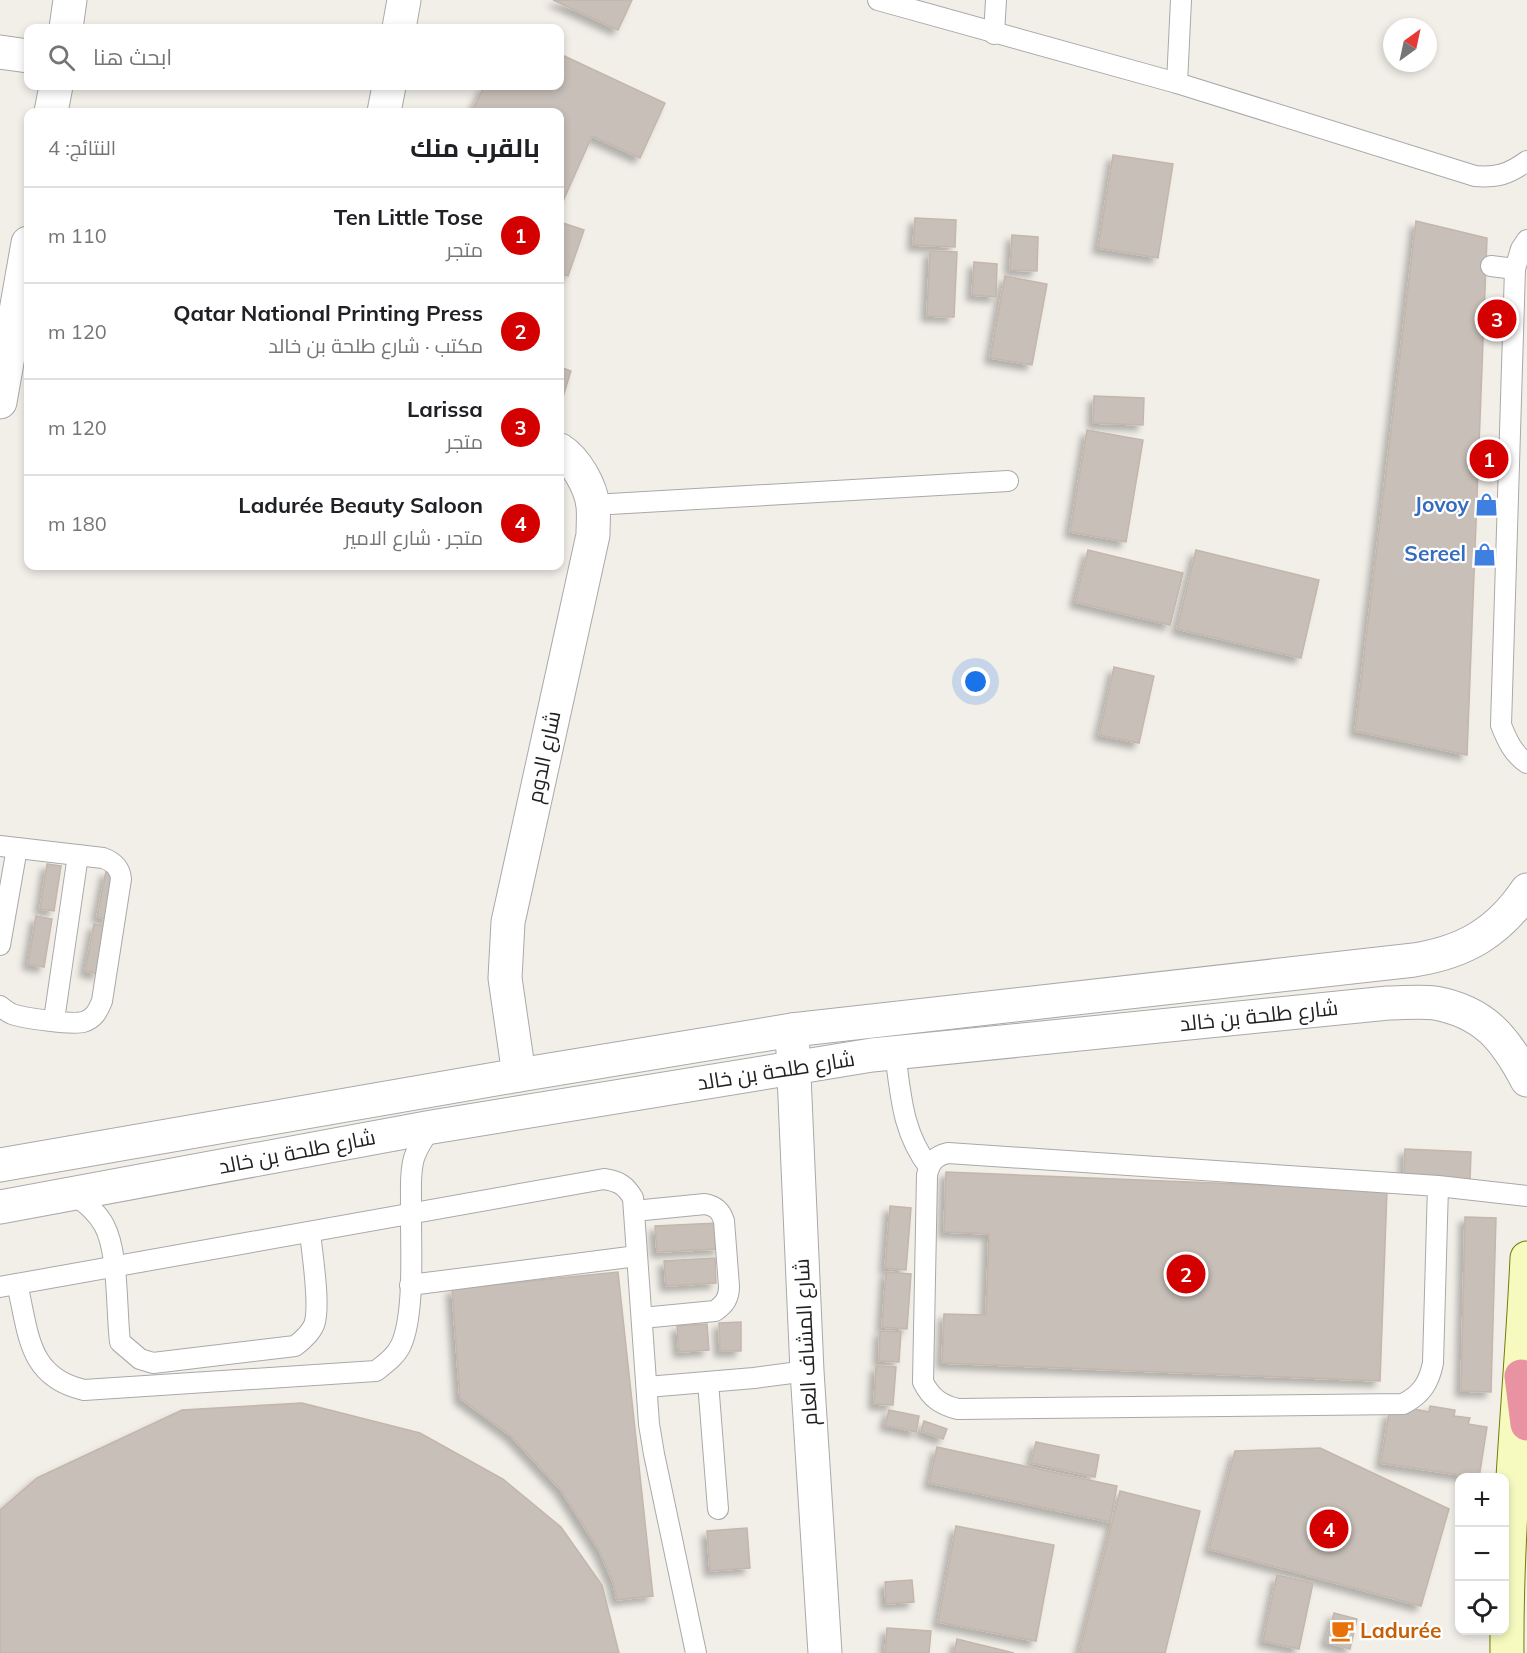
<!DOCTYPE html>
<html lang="ar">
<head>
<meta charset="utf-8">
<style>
	:root { --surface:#fff; --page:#f2f2f2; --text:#202124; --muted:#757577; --line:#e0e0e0; --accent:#d40000 }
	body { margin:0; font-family:Mulish,Cairo,sans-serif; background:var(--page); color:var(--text); direction:rtl }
	.controls { position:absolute; right:18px; bottom:18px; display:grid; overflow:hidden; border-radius:12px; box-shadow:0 3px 9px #0003 }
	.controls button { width:54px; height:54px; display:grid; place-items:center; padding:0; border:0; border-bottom:2px solid var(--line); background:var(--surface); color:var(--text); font:30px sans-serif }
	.compass { position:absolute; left:1383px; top:18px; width:54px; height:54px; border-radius:50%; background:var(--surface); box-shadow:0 3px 9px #0003; rotate:33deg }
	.you { position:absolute; left:976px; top:682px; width:21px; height:21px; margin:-15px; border:4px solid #fff; border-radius:50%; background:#1a73e8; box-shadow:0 0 0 9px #1a73e833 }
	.badge { display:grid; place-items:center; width:39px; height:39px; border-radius:50%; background:var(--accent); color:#fff; font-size:20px; font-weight:700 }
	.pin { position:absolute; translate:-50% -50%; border:3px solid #fff; box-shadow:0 2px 6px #0006 }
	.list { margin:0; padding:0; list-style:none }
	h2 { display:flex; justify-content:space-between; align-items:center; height:78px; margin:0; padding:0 24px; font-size:26px }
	h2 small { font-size:20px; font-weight:400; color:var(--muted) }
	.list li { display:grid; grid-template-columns:39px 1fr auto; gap:18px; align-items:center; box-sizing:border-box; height:96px; padding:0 24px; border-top:2px solid var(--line) }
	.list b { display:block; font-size:22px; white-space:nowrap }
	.list p { margin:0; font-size:20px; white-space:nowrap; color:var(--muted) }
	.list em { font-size:20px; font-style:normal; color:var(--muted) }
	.icon { flex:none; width:33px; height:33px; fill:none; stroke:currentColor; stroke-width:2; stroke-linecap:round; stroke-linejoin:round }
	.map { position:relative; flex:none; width:1527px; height:1653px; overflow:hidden; direction:ltr }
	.search { position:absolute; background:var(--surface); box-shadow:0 3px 9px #0003; left:24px; top:24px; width:540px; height:66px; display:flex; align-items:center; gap:15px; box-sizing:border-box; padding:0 21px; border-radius:12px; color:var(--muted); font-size:22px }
	.panel { position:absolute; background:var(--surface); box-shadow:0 3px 9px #0003; left:24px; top:108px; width:540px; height:462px; border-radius:12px; direction:rtl }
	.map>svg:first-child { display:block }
</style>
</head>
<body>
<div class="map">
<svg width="1527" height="1653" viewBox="0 0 1527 1653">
	<defs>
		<filter id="shadow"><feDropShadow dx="-5.5" dy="5.5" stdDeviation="3" flood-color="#0004"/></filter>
	</defs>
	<rect width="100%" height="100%" fill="#f2efe9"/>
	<g fill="#c7bfb8" stroke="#c4b6ab" stroke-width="1.5" filter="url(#shadow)">
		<polygon points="553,0 632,0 618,30"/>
		<polygon points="560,54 665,103 640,158 592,136 560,208 560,112 472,112 484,86 560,86"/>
		<polygon points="1113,155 1173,164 1158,258 1098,248"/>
		<polygon points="915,218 956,220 955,247 913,245"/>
		<polygon points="1416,221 1487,238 1467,755 1355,731"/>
		<polygon points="560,222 584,230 568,276 560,273"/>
		<polygon points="1012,235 1038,237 1037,271 1010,270"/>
		<polygon points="930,251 957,252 954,317 927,316"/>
		<polygon points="974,262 997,264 996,297 972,295"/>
		<polygon points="1005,276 1047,284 1032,365 990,358"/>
		<polygon points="560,367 571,371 560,406"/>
		<polygon points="1094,396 1144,398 1143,425 1093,423"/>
		<polygon points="1087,430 1143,440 1126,542 1070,532"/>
		<polygon points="1088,550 1183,573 1170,625 1075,602"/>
		<polygon points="1196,550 1319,580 1301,658 1177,629"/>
		<polygon points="1114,667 1154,676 1139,743 1099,735"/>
		<polygon points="47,864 61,866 54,911 40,909"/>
		<polygon points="106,871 119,873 110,920 97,917"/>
		<polygon points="36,916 52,919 44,967 28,964"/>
		<polygon points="94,924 108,926 98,974 85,971"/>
		<polygon points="1405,1149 1471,1152 1470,1180 1404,1177"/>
		<polygon points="946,1172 1387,1190 1380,1381 942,1363 944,1314 986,1315 989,1234 944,1232"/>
		<polygon points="890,1206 911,1208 906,1270 885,1268"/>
		<polygon points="1465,1217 1496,1218 1491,1392 1461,1391"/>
		<polygon points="718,1223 720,1249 657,1252 655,1226"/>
		<polygon points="715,1258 716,1283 666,1286 664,1261"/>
		<polygon points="618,1272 653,1596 617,1600 613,1582 599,1550 561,1490 511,1436 460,1398 452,1289"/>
		<polygon points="886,1272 911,1274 907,1329 882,1327"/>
		<polygon points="741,1322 741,1351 720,1351 719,1323"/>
		<polygon points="707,1324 709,1350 679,1352 677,1326"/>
		<polygon points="880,1331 901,1332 899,1362 879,1361"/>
		<polygon points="876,1366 896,1367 893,1405 874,1404"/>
		<polygon points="302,1403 420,1433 503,1479 561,1527 602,1585 619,1653 0,1653 0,1510 37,1478 182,1410"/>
		<polygon points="1430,1406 1455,1410 1454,1416 1470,1418 1468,1424 1487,1427 1479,1478 1381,1463 1389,1412 1408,1414 1409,1408 1429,1412"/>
		<polygon points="889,1410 919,1416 916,1432 885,1425"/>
		<polygon points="924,1421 947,1429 943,1439 921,1431"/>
		<polygon points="1036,1442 1099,1455 1095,1477 1031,1463"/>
		<polygon points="937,1447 1117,1486 1110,1522 929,1483"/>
		<polygon points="1320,1448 1449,1509 1421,1606 1209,1549 1235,1451"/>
		<polygon points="1120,1491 1200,1511 1165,1653 1079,1653"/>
		<polygon points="956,1526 1054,1545 1036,1641 938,1622"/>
		<polygon points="747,1528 750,1568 710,1571 707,1531"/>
		<polygon points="1277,1575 1313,1583 1299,1649 1263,1641"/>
		<polygon points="912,1580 914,1602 886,1604 885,1582"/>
		<polygon points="1334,1613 1357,1619 1350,1649 1326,1642"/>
		<polygon points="887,1628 931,1631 929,1653 885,1653"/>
		<polygon points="957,1639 1014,1653 954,1653"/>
	</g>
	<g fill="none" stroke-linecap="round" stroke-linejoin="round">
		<defs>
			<g id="service">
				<path d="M878 0 1177 83 1475 176C1497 178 1509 174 1527 161"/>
				<polyline points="994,34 996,0"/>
				<polyline points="1177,83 1181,0"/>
				<path d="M1527 240 1521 249 1515 269 1501 725C1507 740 1513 754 1527 763"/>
				<polyline points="1491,266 1515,269"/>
				<polyline points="593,505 1008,481"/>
				<path d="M0 846 103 858C114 862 120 868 121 879L102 1001C98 1011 94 1019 83 1022 72 1025 23 1018 12 1014 7 1012 4 1009 0 1006"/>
				<polyline points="0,945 17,848"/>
				<polyline points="54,1020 78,855"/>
				<path d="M895 1053C901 1095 902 1132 929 1167"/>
				<path d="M1438 1186 1433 1363C1429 1383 1421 1395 1403 1404L958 1409C941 1405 931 1398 923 1382L927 1175C930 1162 935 1156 948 1153L1438 1186 1527 1196"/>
				<path d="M74 1194C85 1203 97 1212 104 1225 119 1253 116 1309 120 1342L140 1359 153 1363 295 1346C303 1340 310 1334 314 1325 321 1307 312 1254 310 1232"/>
				<path d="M634 1211 705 1204C716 1206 721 1211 724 1221L729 1286C729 1298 725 1304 715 1311L642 1318"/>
				<path d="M17 1284C29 1333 27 1377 84 1390L376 1371C386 1363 396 1356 401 1345 416 1312 410 1237 411 1199 411 1185 410 1172 414 1158 418 1146 425 1136 432 1127"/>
				<polyline points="410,1285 637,1256"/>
				<path d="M0 1287 604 1179C619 1181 626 1186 633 1198L649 1424 654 1454 696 1653"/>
				<polyline points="708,1382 718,1509"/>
				<polyline points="647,1387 754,1378 807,1371"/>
			</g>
			<g id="minor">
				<polyline points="66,28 70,0"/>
				<polyline points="399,28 404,0"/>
				<polyline points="0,52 28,56"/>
				<polyline points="51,112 56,86"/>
				<polyline points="384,112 389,86"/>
				<polyline points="0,402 28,243"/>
				<polyline points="792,1030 807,1371 825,1653"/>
				<path d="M519 1075 505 978 508 922 593 535C593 525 594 515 593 506 591 487 576 460 560 450"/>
			</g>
			<g id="tertiary">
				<path d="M0 1165 519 1075 792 1030 1414 960C1464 952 1498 933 1527 890"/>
				<path d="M0 1207 432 1127 872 1055 1388 1003C1403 1003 1420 1001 1435 1003 1484 1012 1505 1038 1527 1080"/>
			</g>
			<path id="secondary" d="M1507 1653C1506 1521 1521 1389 1527 1258"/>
			<polyline id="motorway" points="1521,1376 1527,1424"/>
		</defs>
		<use href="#service" stroke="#a9a9a9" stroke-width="22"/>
		<use href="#minor" stroke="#a9a9a9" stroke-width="35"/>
		<use href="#tertiary" stroke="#a9a9a9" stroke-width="35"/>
		<use href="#secondary" stroke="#707d05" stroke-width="35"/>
		<use href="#motorway" stroke="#dc2a67" stroke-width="35"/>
		<use href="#service" stroke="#fff" stroke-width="20"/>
		<use href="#minor" stroke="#fff" stroke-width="33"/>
		<use href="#tertiary" stroke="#fff" stroke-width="33"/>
		<use href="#secondary" stroke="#f7fabf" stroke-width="33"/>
		<use href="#motorway" stroke="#e892a2" stroke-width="33"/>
	</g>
	<defs>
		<symbol id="shop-bare" viewBox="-9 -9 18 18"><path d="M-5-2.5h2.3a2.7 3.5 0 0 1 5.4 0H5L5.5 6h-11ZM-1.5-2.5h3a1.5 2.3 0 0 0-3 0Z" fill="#3f7fe0" stroke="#fff" stroke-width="2.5" paint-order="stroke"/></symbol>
		<symbol id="cafe-bare" viewBox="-9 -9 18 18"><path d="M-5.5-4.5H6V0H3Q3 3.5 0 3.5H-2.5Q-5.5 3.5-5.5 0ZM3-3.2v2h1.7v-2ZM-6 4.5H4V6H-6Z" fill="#e8710a" stroke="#fff" stroke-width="2.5" paint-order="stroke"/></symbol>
	</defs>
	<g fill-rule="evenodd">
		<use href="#shop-bare" x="1470" y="488" width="33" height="33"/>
		<use href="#shop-bare" x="1468" y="538" width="33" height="33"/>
		<use href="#cafe-bare" x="1326" y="1614" width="33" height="33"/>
	</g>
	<g text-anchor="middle" stroke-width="4.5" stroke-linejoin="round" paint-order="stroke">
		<g font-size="21" font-weight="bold" fill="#366cbe" stroke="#fff" text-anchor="end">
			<text x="1469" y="512">Jovoy</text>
			<text x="1466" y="561">Sereel</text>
		</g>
		<g font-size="21" fill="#222" stroke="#fff">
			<text transform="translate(544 757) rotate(-78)" y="7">شارع الدوم</text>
			<text transform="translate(1259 1016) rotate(-6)" y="7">شارع طلحة بن خالد</text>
			<text transform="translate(776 1071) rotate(-9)" y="7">شارع طلحة بن خالد</text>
			<text transform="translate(297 1152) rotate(-11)" y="7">شارع طلحة بن خالد</text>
			<text transform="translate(806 1342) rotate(-93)" y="7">شارع المشاف العام</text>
		</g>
		<g font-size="21" font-weight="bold" fill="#c56008" stroke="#fff" text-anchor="start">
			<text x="1360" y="1638">Ladurée</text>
		</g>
	</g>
</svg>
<div class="controls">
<button>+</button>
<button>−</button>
<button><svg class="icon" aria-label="locate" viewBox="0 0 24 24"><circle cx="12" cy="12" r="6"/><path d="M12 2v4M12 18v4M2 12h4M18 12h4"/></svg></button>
</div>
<svg class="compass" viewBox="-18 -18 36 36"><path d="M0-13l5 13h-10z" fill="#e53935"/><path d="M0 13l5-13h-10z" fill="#757577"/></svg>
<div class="you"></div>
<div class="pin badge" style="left:1489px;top:459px">1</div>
<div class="pin badge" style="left:1186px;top:1274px">2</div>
<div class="pin badge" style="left:1497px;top:319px">3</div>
<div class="pin badge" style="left:1329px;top:1529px">4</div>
<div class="search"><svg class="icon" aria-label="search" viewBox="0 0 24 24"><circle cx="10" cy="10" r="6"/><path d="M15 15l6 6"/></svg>ابحث هنا</div>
<section class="panel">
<h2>بالقرب منك<small>النتائج: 4</small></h2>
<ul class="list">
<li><span class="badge">1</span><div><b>Ten Little Tose</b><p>متجر</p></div><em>110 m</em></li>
<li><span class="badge">2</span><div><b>Qatar National Printing Press</b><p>مكتب · شارع طلحة بن خالد</p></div><em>120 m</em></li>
<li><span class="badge">3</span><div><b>Larissa</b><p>متجر</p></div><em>120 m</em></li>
<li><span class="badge">4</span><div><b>Ladurée Beauty Saloon</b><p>متجر · شارع الامير</p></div><em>180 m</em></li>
</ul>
</section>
</div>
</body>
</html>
